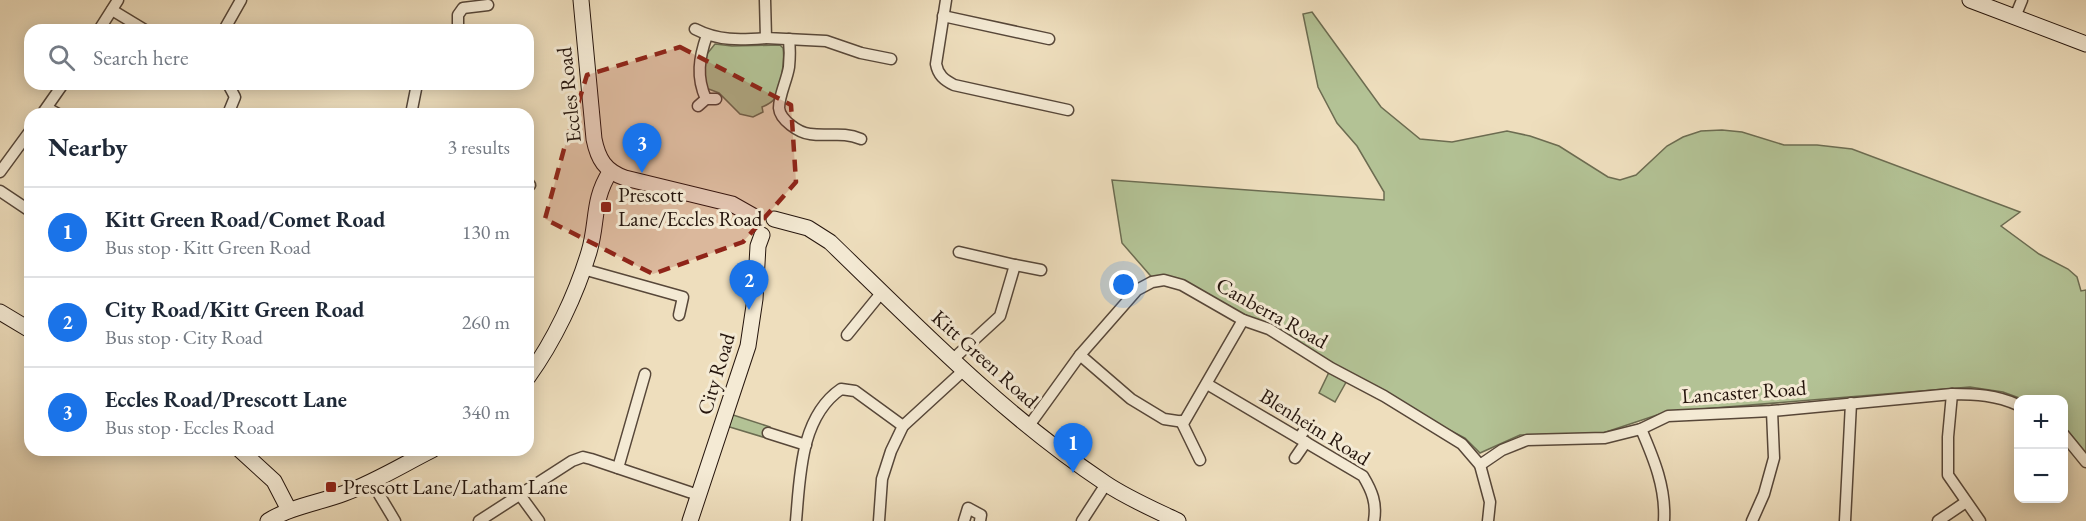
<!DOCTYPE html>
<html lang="en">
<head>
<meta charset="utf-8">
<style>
	:root { --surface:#fff; --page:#f2f2f3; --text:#1f2937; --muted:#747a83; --line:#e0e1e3; --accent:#1a73e8 }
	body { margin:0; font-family:"EB Garamond",serif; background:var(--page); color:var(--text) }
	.controls { position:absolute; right:18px; bottom:18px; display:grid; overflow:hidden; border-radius:12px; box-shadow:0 3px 15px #0003 }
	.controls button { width:54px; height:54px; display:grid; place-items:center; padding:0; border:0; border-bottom:2px solid var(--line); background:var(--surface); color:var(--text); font:30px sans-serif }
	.you { position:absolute; left:1124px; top:285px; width:21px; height:21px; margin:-15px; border:4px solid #fff; border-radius:50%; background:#1a73e8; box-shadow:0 0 0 9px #1a73e833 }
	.badge { display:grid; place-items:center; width:39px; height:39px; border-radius:50%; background:var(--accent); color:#fff; font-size:20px; font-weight:700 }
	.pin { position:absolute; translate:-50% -50px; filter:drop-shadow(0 2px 3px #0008) }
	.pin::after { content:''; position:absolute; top:32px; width:21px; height:18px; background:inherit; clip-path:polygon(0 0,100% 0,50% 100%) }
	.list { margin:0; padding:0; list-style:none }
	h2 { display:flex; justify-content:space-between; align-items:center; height:78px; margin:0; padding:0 24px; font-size:26px }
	h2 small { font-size:20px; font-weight:400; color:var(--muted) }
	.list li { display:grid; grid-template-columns:39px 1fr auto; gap:18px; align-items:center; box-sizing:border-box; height:90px; padding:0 24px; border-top:2px solid var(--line) }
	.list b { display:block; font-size:22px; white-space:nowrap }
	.list p { margin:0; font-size:20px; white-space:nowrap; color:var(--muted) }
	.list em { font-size:20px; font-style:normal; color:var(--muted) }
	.icon { flex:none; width:33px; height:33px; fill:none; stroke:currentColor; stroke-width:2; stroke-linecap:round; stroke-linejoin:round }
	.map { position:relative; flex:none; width:2086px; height:521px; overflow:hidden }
	.search { position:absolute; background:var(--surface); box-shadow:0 3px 15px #0003; left:24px; top:24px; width:510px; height:66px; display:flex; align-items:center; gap:15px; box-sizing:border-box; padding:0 21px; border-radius:18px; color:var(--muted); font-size:22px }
	.panel { position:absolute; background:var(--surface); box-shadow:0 3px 15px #0003; left:24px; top:108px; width:510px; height:348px; border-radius:18px }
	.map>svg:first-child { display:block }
</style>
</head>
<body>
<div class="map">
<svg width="2086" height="521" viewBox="0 0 2086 521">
	<rect width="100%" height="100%" fill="#eedebd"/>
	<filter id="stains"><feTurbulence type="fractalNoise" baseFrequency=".00333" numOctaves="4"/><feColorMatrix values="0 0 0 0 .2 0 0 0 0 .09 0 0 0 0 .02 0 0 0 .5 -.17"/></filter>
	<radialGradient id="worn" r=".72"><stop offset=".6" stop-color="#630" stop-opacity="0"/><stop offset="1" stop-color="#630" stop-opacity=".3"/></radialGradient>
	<g fill="#b3c295" stroke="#6c6c51" stroke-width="1.5">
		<polygon points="1312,12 1381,107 1420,139 1452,142 1507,131 1530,136 1559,146 1608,177 1620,180 1636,175 1667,146 1683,137 1701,131 1722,130 1742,132 1784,145 1817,145 1852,149 2020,212 2001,226 2039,254 2068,269 2077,277 2081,291 2086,290 2086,453 2064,426 2064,400 2022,399 2003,392 1970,387 1666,412 1603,433 1520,435 1480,453 1465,438 1349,377 1335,402 1319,393 1331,368 1188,288 1156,282 1122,243 1112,180 1384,200 1384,192 1357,146 1337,123 1318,87 1303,14"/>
		<path d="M715 44 732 46 780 45 783 48C785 60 781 87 775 98 772 103 767 105 762 107L763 112 753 117 740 114 719 93 706 88 703 70 705 54H707Z"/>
		<polygon points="727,413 770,427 766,438 723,425"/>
	</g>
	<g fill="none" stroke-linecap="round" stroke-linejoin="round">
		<defs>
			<g id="street">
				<polyline points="765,0 766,38 826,41 861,53 891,59"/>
				<path d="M946 0 936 64C938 75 944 80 954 85L1068 110"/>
				<polyline points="112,10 145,30"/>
				<polyline points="943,16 1049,39"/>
				<polyline points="2015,17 2022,0"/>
				<path d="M695 29C718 41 740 40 766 38"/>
				<polyline points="99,30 118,0"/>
				<polyline points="224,30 241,0"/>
				<polyline points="458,30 458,15 463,8 488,5"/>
				<path d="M789 39C790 48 790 57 789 67 787 80 779 95 779 108 780 120 799 133 810 134 829 137 842 131 861 139"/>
				<polyline points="228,84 235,97 228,114"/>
				<path d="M706 99C696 77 699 58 707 35"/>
				<polyline points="698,106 706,99 716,99"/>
				<polyline points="47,108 58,114"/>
				<polyline points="42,114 63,84"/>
				<polyline points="411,114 417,84"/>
				<polyline points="0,172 30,131"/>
				<polyline points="528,184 530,185"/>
				<polyline points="0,191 30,211"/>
				<polyline points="1015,265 1041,270"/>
				<polyline points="583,269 683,297 679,315"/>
				<polyline points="847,335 882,292"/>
				<polyline points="1080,355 1131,399 1164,419 1184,422 1243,320"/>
				<polyline points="952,360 1000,316 1015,265 959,252"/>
				<path d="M1207 384 1363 476C1372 491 1377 503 1374 521"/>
				<polyline points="1952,394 1948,437 1948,475 1980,521"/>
				<polyline points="1181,421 1200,460"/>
				<polyline points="1028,427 1080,355 1137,290 1152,282 1164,280 1182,285 1243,320 1269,329 1331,368 1384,396 1462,444 1480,465 1490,502 1488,521"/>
				<path d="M1641 429C1654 459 1666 488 1664 521"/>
				<polyline points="768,433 806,445"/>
				<polyline points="2064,435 2086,462"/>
				<polyline points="1299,438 1308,425"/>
				<polyline points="1295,458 1306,442"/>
				<path d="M1480 465 1502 450 1527 440 1605 438 1641 429 1668 416 1772 411 1952 394C1976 394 1996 395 2018 405"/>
				<polyline points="618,468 645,374"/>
				<polyline points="371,481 395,521"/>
				<polyline points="520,495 539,521"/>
				<polyline points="479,521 572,461 583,457 591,459 698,495"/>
				<path d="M796 521C800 477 800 417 841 389L855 391 903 426"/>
				<polyline points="879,521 882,479 891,451 903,426 963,371"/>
				<polyline points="964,521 968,508 981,515 980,521"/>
				<polyline points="1082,521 1106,484"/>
				<polyline points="1752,521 1764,494 1774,458 1772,411"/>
				<polyline points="1845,521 1851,403"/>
				<polyline points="1938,521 1966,502"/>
			</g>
			<g id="secondary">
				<path d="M581 0 594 139C598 159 605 171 625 178L732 204 755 217"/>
				<polyline points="1970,0 2086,44"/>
				<path d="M774 219 808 228 830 242C918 327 1003 415 1105 483 1127 498 1153 509 1178 521"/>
				<polyline points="0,312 30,330"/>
				<path d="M528 377C554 341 576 295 589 252 598 222 592 200 610 172"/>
				<polyline points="240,450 274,481 289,510"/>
				<path d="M268 521C292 506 319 503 345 493 375 482 404 464 432 450"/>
				<polyline points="690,521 748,346 755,299 758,246 762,235"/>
			</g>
		</defs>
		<use href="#street" stroke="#574739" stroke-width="13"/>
		<use href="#secondary" stroke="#25150d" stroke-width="17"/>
		<use href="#street" stroke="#f4ead4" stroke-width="10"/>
		<use href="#secondary" stroke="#f4ead4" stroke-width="15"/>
	</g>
	<path fill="#8f2418" fill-opacity="0.2" stroke="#8f2418" stroke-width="4.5" stroke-dasharray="12 8" stroke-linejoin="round" d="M680 47 791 105 796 182 743 242 653 274 545 219 564 149 587 75Z"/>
	<g fill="#8f2418" stroke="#f4ead4" stroke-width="2">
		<rect x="600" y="201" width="12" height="12" rx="3"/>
		<rect x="325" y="481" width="12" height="12" rx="3"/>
	</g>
	<g text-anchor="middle" stroke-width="6" stroke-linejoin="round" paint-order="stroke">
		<g font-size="21" fill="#25150d" stroke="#f4ead4">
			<text transform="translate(569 95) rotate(-96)" y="7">Eccles Road</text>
			<text transform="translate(1272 313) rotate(29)" y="7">Canberra Road</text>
			<text transform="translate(985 359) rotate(42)" y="7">Kitt Green Road</text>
			<text transform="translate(716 374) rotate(-73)" y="7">City Road</text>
			<text transform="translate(1744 392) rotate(-4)" y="7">Lancaster Road</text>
			<text transform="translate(1315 427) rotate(32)" y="7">Blenheim Road</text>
		</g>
		<g font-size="21" fill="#25150d" stroke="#f4ead4" text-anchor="start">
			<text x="618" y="202">Prescott<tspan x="618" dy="24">Lane/Eccles Road</tspan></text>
			<text x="343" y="494">Prescott Lane/Latham Lane</text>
		</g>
	</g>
	<rect width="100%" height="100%" filter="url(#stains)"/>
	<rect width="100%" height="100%" fill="url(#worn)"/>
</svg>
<div class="controls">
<button>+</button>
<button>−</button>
</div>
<div class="you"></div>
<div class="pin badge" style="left:1073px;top:473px">1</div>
<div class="pin badge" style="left:749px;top:310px">2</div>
<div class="pin badge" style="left:642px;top:173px">3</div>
<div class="search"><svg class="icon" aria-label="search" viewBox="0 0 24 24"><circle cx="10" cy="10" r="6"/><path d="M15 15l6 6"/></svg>Search here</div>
<section class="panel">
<h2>Nearby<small>3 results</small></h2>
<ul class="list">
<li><span class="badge">1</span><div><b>Kitt Green Road/Comet Road</b><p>Bus stop · Kitt Green Road</p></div><em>130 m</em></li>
<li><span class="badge">2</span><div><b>City Road/Kitt Green Road</b><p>Bus stop · City Road</p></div><em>260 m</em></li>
<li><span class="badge">3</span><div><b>Eccles Road/Prescott Lane</b><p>Bus stop · Eccles Road</p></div><em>340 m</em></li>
</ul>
</section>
</div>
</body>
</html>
